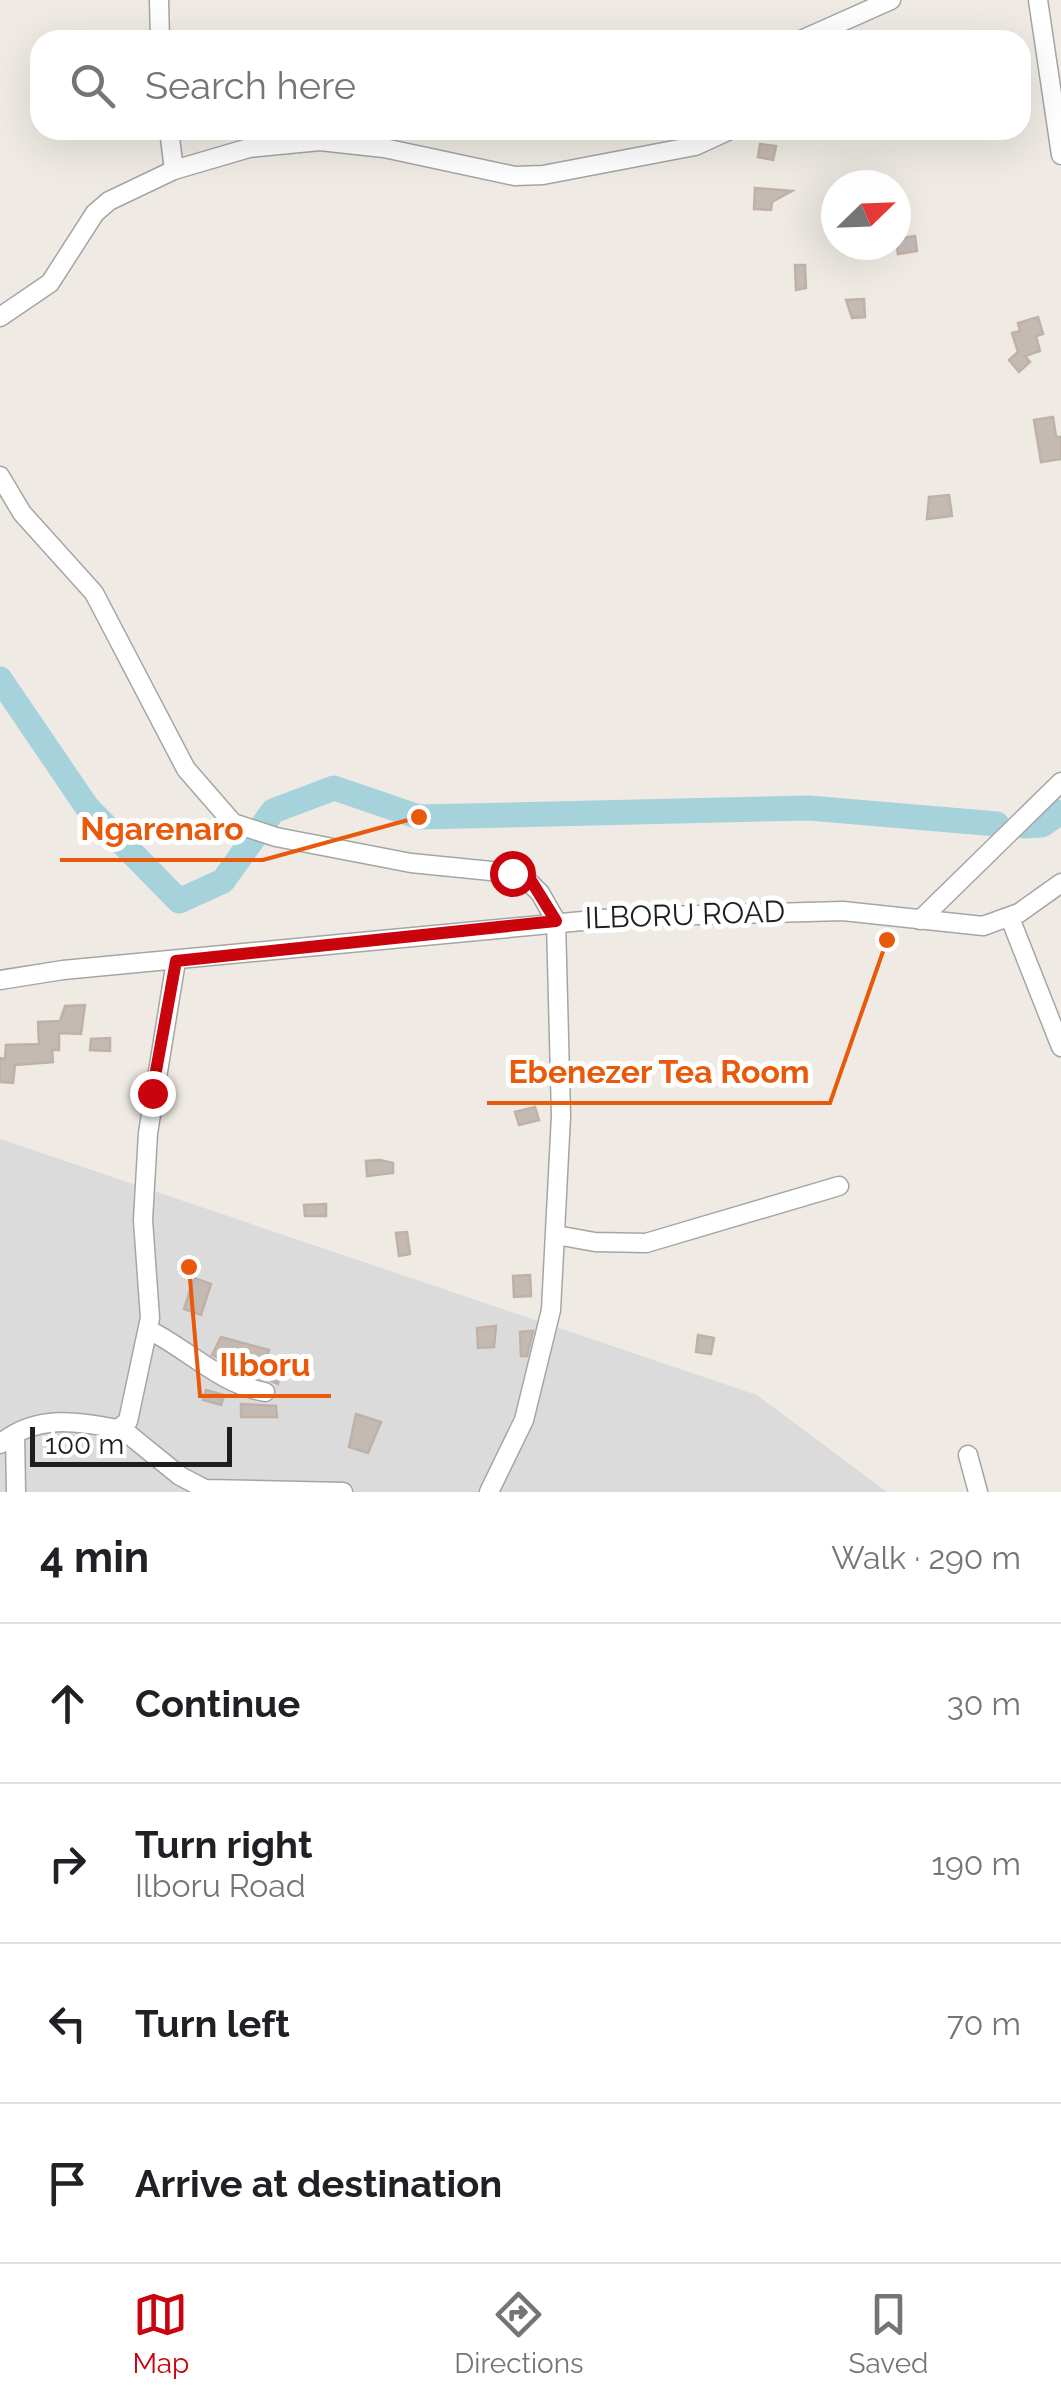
<!DOCTYPE html>
<html lang="en">
<head>
<meta charset="utf-8">
<style>
	:root { --surface:#fff; --page:#f2f2f2; --text:#202124; --muted:#757577; --line:#e0e0e0; --accent:#c9040c }
	body { margin:0; font-family:Raleway,sans-serif; background:var(--page); color:var(--text) }
	.compass { position:absolute; left:821px; top:170px; width:90px; height:90px; border-radius:50%; background:var(--surface); box-shadow:0 10px 40px #0002; rotate:67deg }
	.scale { position:absolute; left:30px; bottom:25px; width:202px; box-sizing:border-box; padding-left:10px; border:5px solid #1e1e1e; border-top:0; font-size:28px; line-height:35px; white-space:nowrap; color:#1e1e1e; -webkit-text-stroke:8px #fff; paint-order:stroke }
	.stop { position:absolute; width:30px; height:30px; margin:-22px; border:8px solid #c9040c; border-radius:50%; background:#fff }
	.stop.end { background:#c9040c; border-color:#fff; box-shadow:0 2px 10px #0008 }
	.list { margin:0; padding:0; list-style:none }
	h2 { display:flex; justify-content:space-between; align-items:center; height:130px; margin:0; padding:0 40px; font-size:42px }
	h2 small { font-size:32px; font-weight:400; color:var(--muted) }
	.list li { display:grid; grid-template-columns:65px 1fr auto; gap:30px; align-items:center; box-sizing:border-box; height:160px; padding:0 40px; border-top:2px solid var(--line) }
	.list b { display:block; font-size:38px; white-space:nowrap }
	.list p { margin:0; font-size:32px; white-space:nowrap; color:var(--muted) }
	.list em { font-size:32px; font-style:normal; color:var(--muted) }
	.icon { flex:none; width:55px; height:55px; fill:none; stroke:currentColor; stroke-width:2; stroke-linecap:round; stroke-linejoin:round }
	.map { position:relative; flex:none; width:1061px; height:1492px; overflow:hidden }
	.search { position:absolute; background:var(--surface); box-shadow:0 10px 40px #0002; left:30px; right:30px; top:30px; height:110px; display:flex; align-items:center; gap:25px; box-sizing:border-box; padding:0 35px; border-radius:30px; color:var(--muted); font-size:38px }
	.sheet { height:770px; background:var(--surface) }
	nav { display:flex; justify-content:space-around; align-items:center; box-sizing:border-box; height:140px; border-top:2px solid var(--line); background:var(--surface); font-size:28px; color:var(--muted) }
	nav a { display:grid; justify-items:center; gap:5px }
	nav .on { color:var(--accent) }
	.map>svg:first-child { display:block }
</style>
</head>
<body>
<div class="map">
<svg width="1061" height="1492" viewBox="0 0 1061 1492">
	<rect width="100%" height="100%" fill="#efebe4"/>
	<polygon fill="#dcdbdb" points="0,1139 757,1395 887,1492 0,1492"/>
	<g fill="none" stroke-linecap="round" stroke-linejoin="round">
		<g stroke="#a6d2dc" stroke-width="25">
			<polyline points="0,679 87,807 179,901 223,881 273,811 334,788 419,817 809,808 997,824"/>
			<polyline points="1024,826 1042,825 1061,812"/>
		</g>
	</g>
	<g fill="#c4bab4" stroke="#c0b1a7" stroke-width="2.5">
		<polygon points="760,144 776,146 773,160 758,157"/>
		<polygon points="755,188 792,191 772,202 771,210 754,209"/>
		<polygon points="915,236 917,251 898,254 896,239"/>
		<polygon points="795,265 805,265 806,288 796,290"/>
		<polygon points="864,299 865,317 852,318 846,300"/>
		<polygon points="1038,317 1043,334 1036,336 1040,351 1025,356 1030,362 1019,372 1009,360 1018,352 1012,333 1020,331 1018,323"/>
		<polygon points="1053,417 1056,437 1061,437 1061,459 1041,462 1034,420"/>
		<polygon points="949,495 952,516 927,519 929,497"/>
		<polygon points="85,1005 81,1034 59,1033 59,1050 52,1050 53,1062 15,1065 13,1083 0,1082 0,1058 5,1059 6,1045 39,1044 38,1022 60,1021 65,1006"/>
		<polygon points="110,1038 110,1051 90,1050 91,1039"/>
		<polygon points="535,1107 539,1120 519,1125 515,1112"/>
		<polygon points="380,1160 393,1163 393,1173 367,1176 366,1161"/>
		<polygon points="326,1204 326,1216 305,1216 304,1205"/>
		<polygon points="407,1232 410,1254 399,1256 396,1233"/>
		<polygon points="530,1275 531,1296 514,1297 513,1276"/>
		<polygon points="194,1278 211,1284 201,1315 184,1309"/>
		<polygon points="496,1326 494,1347 478,1348 477,1328"/>
		<polygon points="533,1331 527,1356 521,1356 520,1332"/>
		<polygon points="698,1335 714,1338 711,1354 696,1352"/>
		<polygon points="221,1337 269,1350 264,1369 280,1372 278,1384 212,1355"/>
		<polygon points="206,1390 224,1395 221,1405 203,1400"/>
		<polygon points="241,1404 276,1406 277,1417 241,1417"/>
		<polygon points="356,1414 381,1422 368,1453 349,1447"/>
	</g>
	<g fill="none" stroke-linecap="round" stroke-linejoin="round">
		<defs>
			<g id="minor">
				<polyline points="159,0 160,40"/>
				<polyline points="1038,0 1061,155"/>
				<polyline points="801,40 891,0"/>
				<polyline points="169,130 174,170"/>
				<polyline points="0,317 50,283 95,213 109,201 174,170 249,148 320,141 384,148 515,176 543,175 695,146 730,130"/>
				<polyline points="0,476 22,513 94,593 186,769 233,823 276,837 411,863 521,874 540,893 556,921 561,1116 551,1310 524,1420 489,1492"/>
				<polyline points="1010,918 1061,1047"/>
				<polyline points="920,920 1061,782"/>
				<polyline points="0,980 63,970 625,917 843,911 983,926 1019,913 1061,883"/>
				<polyline points="556,1235 595,1242 646,1243 839,1186"/>
				<path d="M149 1330C189 1350 220 1384 265 1392"/>
				<polyline points="122,1429 180,1476 205,1489 343,1492"/>
				<polyline points="15,1434 16,1492"/>
				<path d="M0 1444C36 1414 77 1421 118 1429L128 1421 150 1318 143 1220 148 1133 176 961"/>
				<polyline points="968,1455 978,1492"/>
			</g>
		</defs>
		<use href="#minor" stroke="#a5a5a5" stroke-width="21"/>
		<use href="#minor" stroke="#fff" stroke-width="18"/>
	</g>
	<g fill="none" stroke-linecap="round" stroke-linejoin="round">
		<polyline stroke="#c9040c" stroke-width="12" points="152,1093 176,961 556,921 530,879 512,873"/>
	</g>
	<g text-anchor="middle" stroke-width="10" stroke-linejoin="round" paint-order="stroke">
		<g font-size="30" fill="#1e1e1e" stroke="#fff">
			<text transform="translate(685 915) rotate(-2)" y="10">ILBORU ROAD</text>
		</g>
	</g>
	<path fill="none" stroke="#e8590c" stroke-width="4" d="M419 817L263 860H60M887 940L830 1103H487M189 1267L200 1396H331"/>
	<g fill="#e8590c" stroke="#fff" stroke-width="4">
		<circle cx="419" cy="817" r="10"/>
		<circle cx="887" cy="940" r="10"/>
		<circle cx="189" cy="1267" r="10"/>
	</g>
	<g font-size="32" text-anchor="middle" font-weight="bold" fill="#e8590c" stroke="#fff" stroke-width="10" stroke-linejoin="round" paint-order="stroke">
		<text x="162" y="840">Ngarenaro</text>
		<text x="659" y="1083">Ebenezer Tea Room</text>
		<text x="265" y="1376">Ilboru</text>
	</g>
</svg>
<svg class="compass" viewBox="-18 -18 36 36"><path d="M0-13l5 13h-10z" fill="#e53935"/><path d="M0 13l5-13h-10z" fill="#757577"/></svg>
<div class="scale">100 m</div>
<div class="stop" style="left:512px;top:873px"></div>
<div class="stop end" style="left:152px;top:1093px"></div>
<div class="search"><svg class="icon" aria-label="search" viewBox="0 0 24 24"><circle cx="10" cy="10" r="6"/><path d="M15 15l6 6"/></svg>Search here</div>
</div>
<section class="sheet">
<h2>4 min<small>Walk · 290 m</small></h2>
<ul class="list">
<li><svg class="icon" aria-label="ahead" viewBox="0 0 24 24"><path d="M12 20V5M6 11l6-6 6 6"/></svg><div><b>Continue</b></div><em>30 m</em></li>
<li><svg class="icon" aria-label="right" viewBox="0 0 24 24"><path d="M7 20v-9h11M14 6l5 5-5 5"/></svg><div><b>Turn right</b><p>Ilboru Road</p></div><em>190 m</em></li>
<li><svg class="icon" aria-label="left" viewBox="0 0 24 24"><path d="M17 20v-9H6M10 6l-5 5 5 5"/></svg><div><b>Turn left</b></div><em>70 m</em></li>
<li><svg class="icon" aria-label="arrive" viewBox="0 0 24 24"><path d="M6 21V4h12l-3 4 3 4H6"/></svg><div><b>Arrive at destination</b></div></li>
</ul>
</section>
<nav>
<a class="on"><svg class="icon" aria-label="map" viewBox="0 0 24 24"><path d="M3 6l6-2 6 2 6-2v14l-6 2-6-2-6 2zM9 4v14M15 6v14"/></svg>Map</a>
<a><svg class="icon" aria-label="directions" viewBox="0 0 24 24"><path d="M12 3l9 9-9 9-9-9zM9 14v-3h6M13 9l2 2-2 2"/></svg>Directions</a>
<a><svg class="icon" aria-label="saved" viewBox="0 0 24 24"><path d="M7 4h10v16l-5-4-5 4z"/></svg>Saved</a>
</nav>
</body>
</html>
